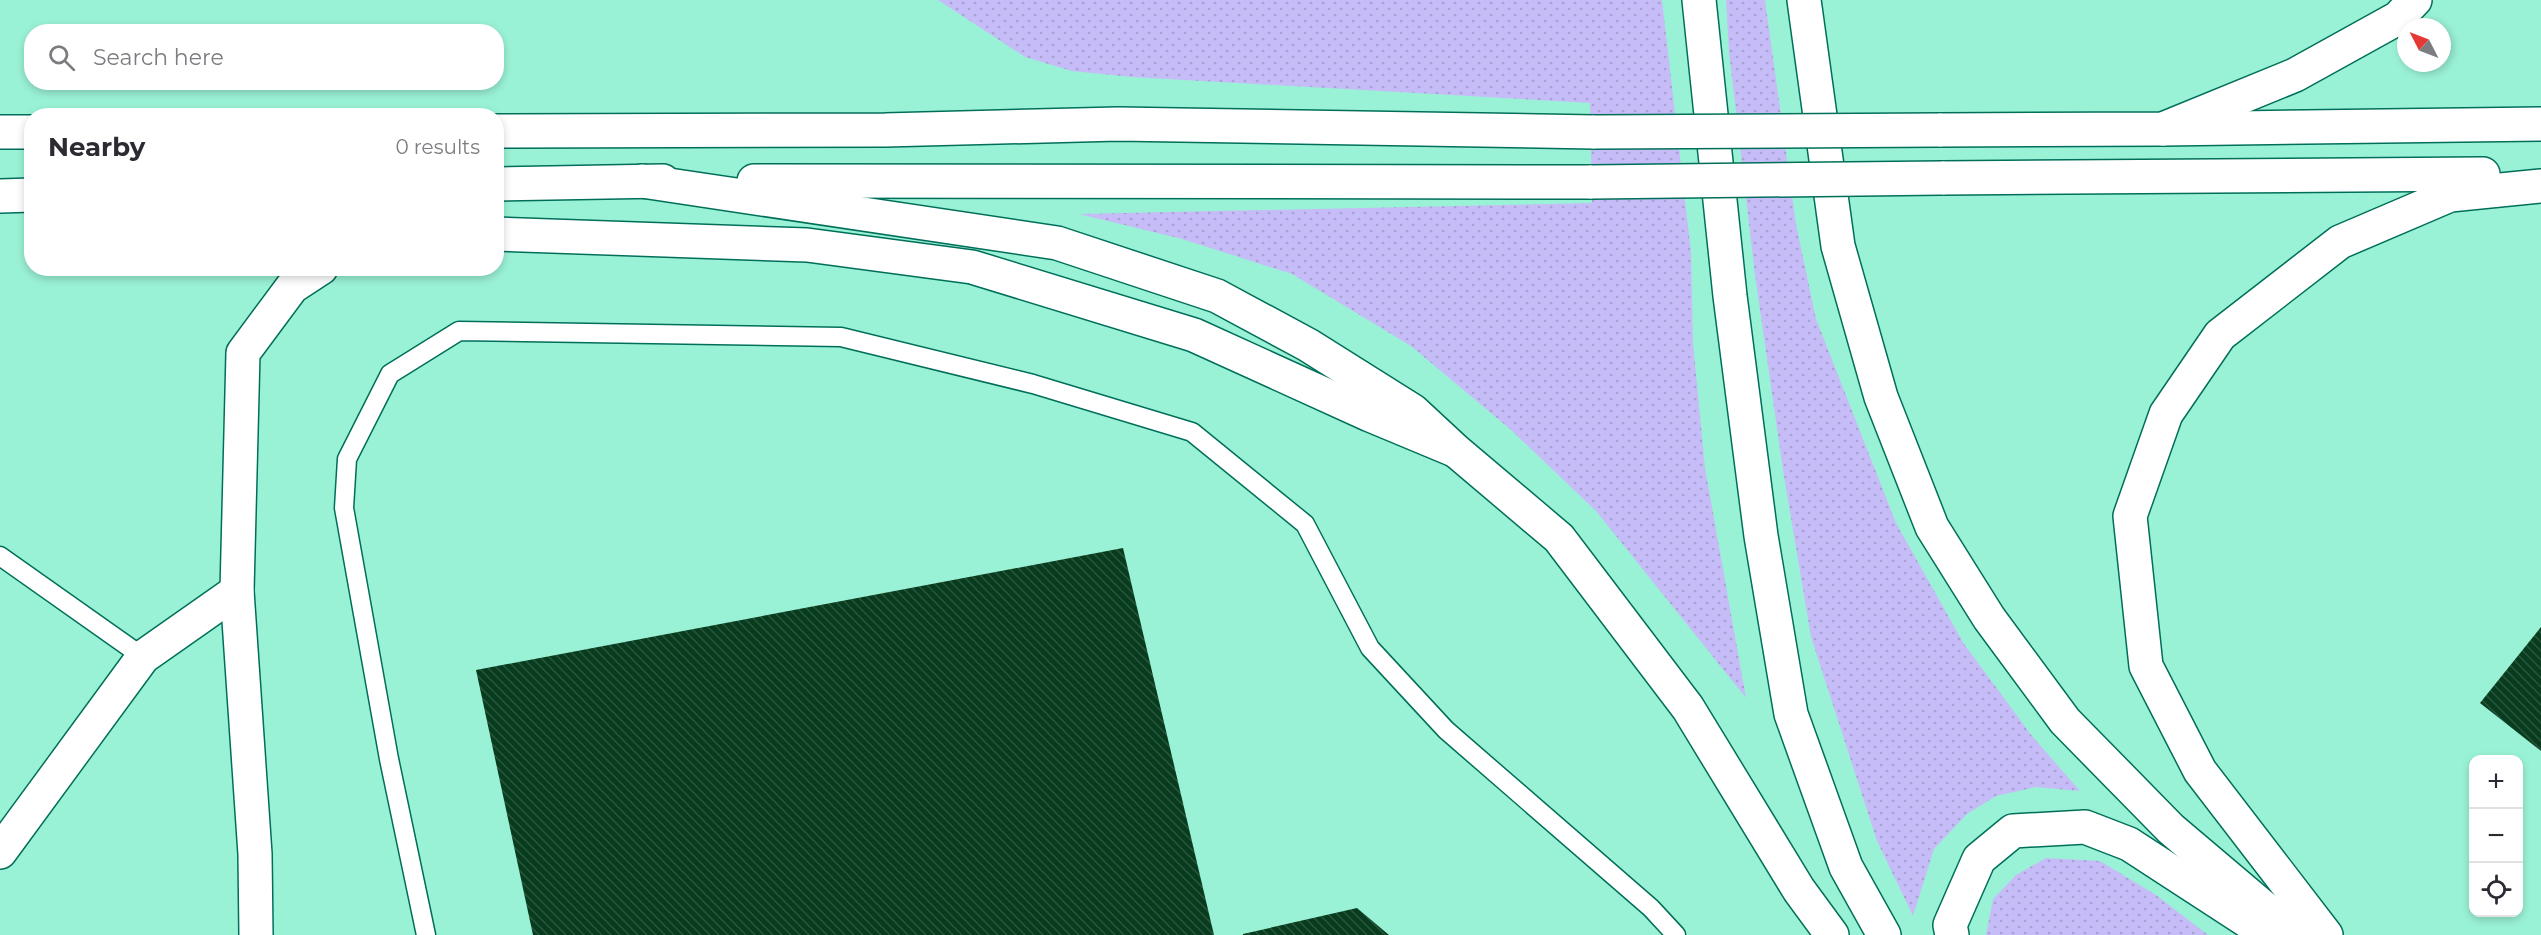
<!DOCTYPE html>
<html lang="en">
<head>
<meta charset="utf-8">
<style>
	:root { --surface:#fff; --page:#f7f7f7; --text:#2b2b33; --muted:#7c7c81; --line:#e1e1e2 }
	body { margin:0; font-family:Montserrat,sans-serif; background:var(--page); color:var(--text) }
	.controls { position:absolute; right:18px; bottom:18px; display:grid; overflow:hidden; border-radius:12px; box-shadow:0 3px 9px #0003 }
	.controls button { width:54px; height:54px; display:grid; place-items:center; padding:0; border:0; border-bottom:2px solid var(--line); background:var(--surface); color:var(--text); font:30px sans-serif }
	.compass { position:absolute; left:2397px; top:18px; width:54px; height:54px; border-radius:50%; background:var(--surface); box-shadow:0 3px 9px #0003; rotate:312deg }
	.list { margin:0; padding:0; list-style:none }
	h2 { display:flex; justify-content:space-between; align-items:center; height:78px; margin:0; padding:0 24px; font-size:26px }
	h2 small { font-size:20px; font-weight:400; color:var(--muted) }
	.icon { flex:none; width:33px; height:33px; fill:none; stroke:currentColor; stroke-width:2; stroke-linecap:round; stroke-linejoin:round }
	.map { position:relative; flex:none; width:2541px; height:935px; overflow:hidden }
	.search { position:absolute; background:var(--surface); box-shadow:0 3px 9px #0003; left:24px; top:24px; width:480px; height:66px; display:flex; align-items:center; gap:15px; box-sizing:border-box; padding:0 21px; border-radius:24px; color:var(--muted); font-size:22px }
	.panel { position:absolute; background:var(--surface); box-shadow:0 3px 9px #0003; left:24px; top:108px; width:480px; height:168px; border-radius:24px }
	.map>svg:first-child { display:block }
</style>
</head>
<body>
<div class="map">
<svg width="2541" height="935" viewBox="0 0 2541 935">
	<defs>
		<pattern id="grass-dots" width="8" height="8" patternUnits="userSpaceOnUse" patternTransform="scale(1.5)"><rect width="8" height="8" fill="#c6bcf7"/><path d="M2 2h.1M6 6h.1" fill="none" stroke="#a8a1d3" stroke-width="1.8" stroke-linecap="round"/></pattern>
		<pattern id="building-back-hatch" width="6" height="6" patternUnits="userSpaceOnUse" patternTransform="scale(1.5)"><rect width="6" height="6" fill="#083c1e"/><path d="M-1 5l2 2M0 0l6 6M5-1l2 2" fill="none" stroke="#2a553d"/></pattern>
	</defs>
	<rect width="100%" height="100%" fill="#9af2d6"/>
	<g fill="url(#grass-dots)">
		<polygon points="938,0 1662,0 1691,252 1693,343 1705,468 1746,698 1596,511 1510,429 1411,346 1292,274 1182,239 1079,214 1592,203 1590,103 1132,77 1072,71 1025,57"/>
		<polygon points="1726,0 1765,0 1796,224 1816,319 1896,523 1964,644 2032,736 2080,791 2036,787 1996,796 1967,814 1934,849 1913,916 1877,841 1811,637 1783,470 1755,275 1729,52"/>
		<polygon points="2046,858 2100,861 2156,895 2208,935 1986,935 1993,899 2016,875"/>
	</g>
	<g fill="url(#building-back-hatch)">
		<polygon points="1123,548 1214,935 533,935 476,670"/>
		<polygon points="2541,627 2541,751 2480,703"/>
		<polygon points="1357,908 1389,935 1243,935 1243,934"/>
	</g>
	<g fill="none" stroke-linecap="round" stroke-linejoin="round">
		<defs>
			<g id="lane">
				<polyline points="0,556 143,657"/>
				<polyline points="426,935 389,759 344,508 347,459 390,374 459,331 841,337 1033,384 1192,432 1305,524 1370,648 1446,730 1651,908 1676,935"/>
			</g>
			<g id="street">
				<polyline points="496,234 807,245 972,267 1194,335 1370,415 1454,450"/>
				<polyline points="0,852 143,657 237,591"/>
				<polyline points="256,935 255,854 237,591 243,353 292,287 321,268"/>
			</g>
			<polyline id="primary" points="2163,129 2541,124"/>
			<g id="highway">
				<polyline points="1699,0 1730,296 1761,536 1791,714 1846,867 1884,935"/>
				<polyline points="1804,0 1838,246 1881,397 1932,527 1989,618 2065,721 2171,829 2296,935"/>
				<polyline points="1939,130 2163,129 2295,75 2398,18 2415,0"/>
				<polyline points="496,131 885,130 1118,124 1595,132"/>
				<polyline points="0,132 32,132"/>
				<polyline points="1942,178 2483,174"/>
				<polyline points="642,181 1057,243 1217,296 1308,345 1413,411 1455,450 1559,538 1688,708 1799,890 1832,935"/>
				<polyline points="754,181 1592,182"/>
				<polyline points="496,184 663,181"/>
				<polyline points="0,196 32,195"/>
				<polyline points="1952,935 1950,925 1979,859 2013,831 2085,827 2129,844 2269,935"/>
				<polyline points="2326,935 2200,771 2146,666 2130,516 2166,414 2220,335 2340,242 2450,195 2541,186"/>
			</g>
		</defs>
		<use href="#lane" stroke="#006f59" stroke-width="21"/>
		<use href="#street" stroke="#006f59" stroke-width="36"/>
		<use href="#primary" stroke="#006f59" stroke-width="36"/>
		<use href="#highway" stroke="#006f59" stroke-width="36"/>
		<use href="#lane" stroke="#fff" stroke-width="18"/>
		<use href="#street" stroke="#fff" stroke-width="33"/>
		<use href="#primary" stroke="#fff" stroke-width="33"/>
		<use href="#highway" stroke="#fff" stroke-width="33"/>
		<defs>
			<g id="highway-bridge">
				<polyline points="1595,132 1939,130"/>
				<polyline points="1592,182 1942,178"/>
			</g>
		</defs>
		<use href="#highway-bridge" stroke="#006f59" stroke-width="36" stroke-linecap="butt"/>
		<use href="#highway-bridge" stroke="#fff" stroke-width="33"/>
	</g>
</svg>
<div class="controls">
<button>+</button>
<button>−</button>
<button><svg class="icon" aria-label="locate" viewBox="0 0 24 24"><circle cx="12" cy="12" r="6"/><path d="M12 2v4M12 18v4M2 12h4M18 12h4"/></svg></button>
</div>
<svg class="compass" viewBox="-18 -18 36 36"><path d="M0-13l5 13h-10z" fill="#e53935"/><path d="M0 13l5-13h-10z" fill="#7c7c81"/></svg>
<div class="search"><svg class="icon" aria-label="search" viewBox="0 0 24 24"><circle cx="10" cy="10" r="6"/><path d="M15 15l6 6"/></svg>Search here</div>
<section class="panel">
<h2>Nearby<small>0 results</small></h2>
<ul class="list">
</ul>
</section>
</div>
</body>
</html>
